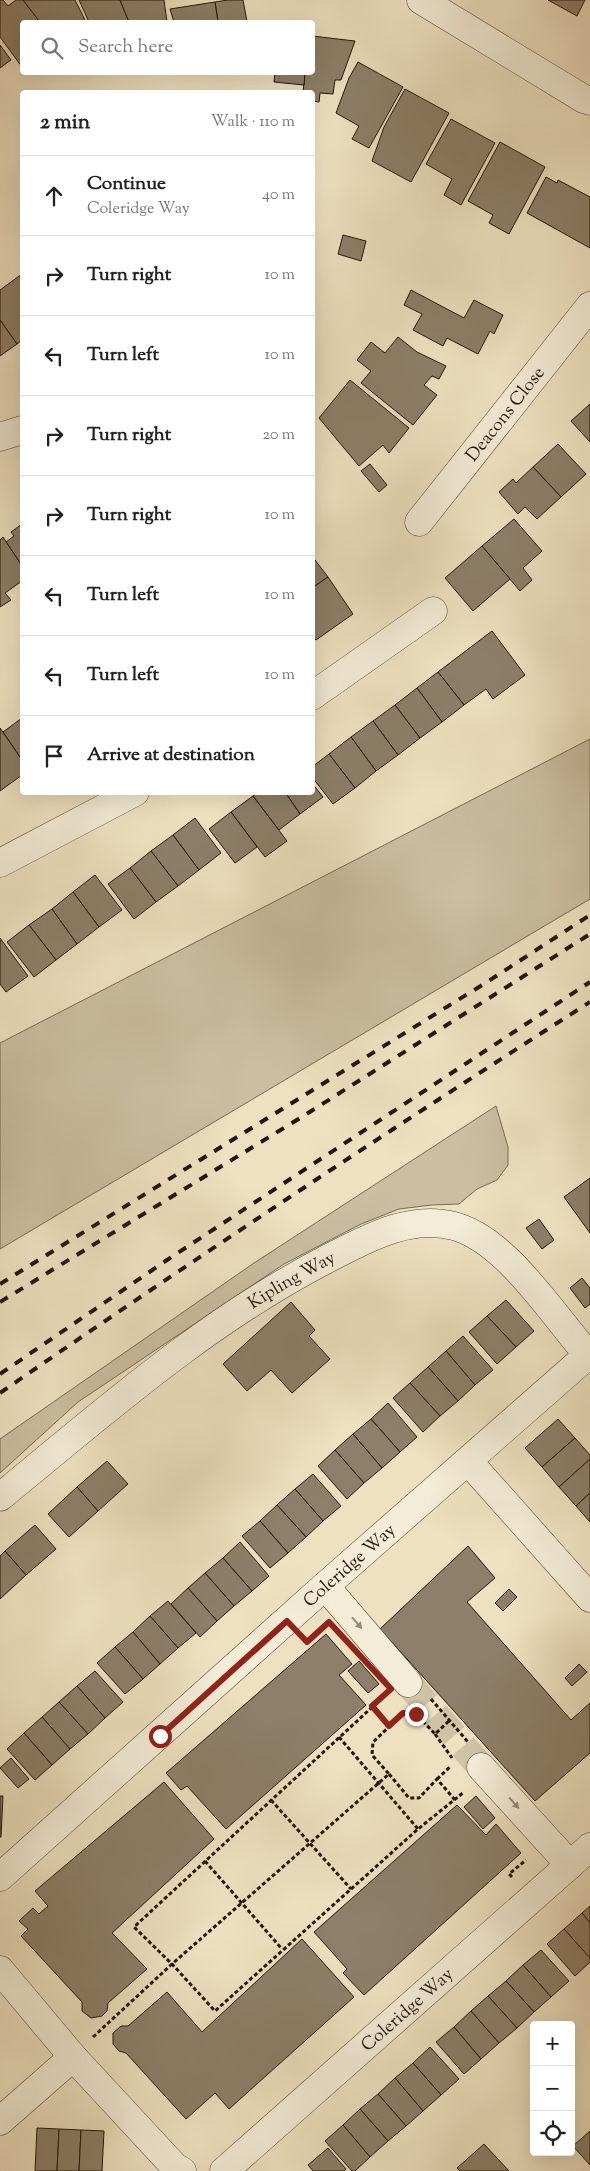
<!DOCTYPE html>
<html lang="en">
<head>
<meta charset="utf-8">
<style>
	:root { --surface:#fff; --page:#f6f6f6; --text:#222; --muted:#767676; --line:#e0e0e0 }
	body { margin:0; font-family:"Sorts Mill Goudy",serif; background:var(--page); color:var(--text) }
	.controls { position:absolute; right:15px; bottom:15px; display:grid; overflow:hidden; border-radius:5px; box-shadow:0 5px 20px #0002 }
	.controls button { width:45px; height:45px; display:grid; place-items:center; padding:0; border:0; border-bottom:1px solid var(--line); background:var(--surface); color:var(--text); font:25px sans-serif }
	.stop { position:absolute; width:15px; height:15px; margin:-11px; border:4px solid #8f2418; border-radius:50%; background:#fff }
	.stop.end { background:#8f2418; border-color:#fff; box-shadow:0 1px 5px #0008 }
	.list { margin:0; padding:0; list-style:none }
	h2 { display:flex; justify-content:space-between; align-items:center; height:65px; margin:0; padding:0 20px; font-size:21px }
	h2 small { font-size:16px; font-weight:400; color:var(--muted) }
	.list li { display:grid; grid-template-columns:32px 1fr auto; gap:15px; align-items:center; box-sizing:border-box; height:80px; padding:0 20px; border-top:1px solid var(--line) }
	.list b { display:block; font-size:19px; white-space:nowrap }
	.list p { margin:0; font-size:16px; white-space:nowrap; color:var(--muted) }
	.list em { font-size:16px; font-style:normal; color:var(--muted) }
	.icon { flex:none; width:28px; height:28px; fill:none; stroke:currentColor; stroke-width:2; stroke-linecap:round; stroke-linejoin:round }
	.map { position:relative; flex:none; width:590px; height:2171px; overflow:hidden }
	.search { position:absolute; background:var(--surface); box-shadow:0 5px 20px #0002; left:20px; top:20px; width:295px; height:55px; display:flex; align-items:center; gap:12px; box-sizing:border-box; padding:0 18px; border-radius:5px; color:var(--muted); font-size:19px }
	.panel { position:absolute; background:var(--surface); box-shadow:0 5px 20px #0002; left:20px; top:90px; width:295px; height:705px; border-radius:5px }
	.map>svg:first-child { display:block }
</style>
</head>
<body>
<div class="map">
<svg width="590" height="2171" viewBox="0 0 590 2171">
	<rect width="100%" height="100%" fill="#eee1c1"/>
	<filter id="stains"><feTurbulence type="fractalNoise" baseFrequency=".004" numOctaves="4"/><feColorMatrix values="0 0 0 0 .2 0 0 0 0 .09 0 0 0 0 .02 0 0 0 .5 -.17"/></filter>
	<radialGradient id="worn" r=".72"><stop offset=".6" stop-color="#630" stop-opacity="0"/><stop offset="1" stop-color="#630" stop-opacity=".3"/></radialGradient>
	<g fill="#cbbea2" stroke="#776a56">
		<polygon points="590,739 590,899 0,1249 0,1043"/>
		<polygon points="496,1106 508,1147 508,1165 497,1180 477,1189 459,1204 432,1205 399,1209 361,1224 284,1264 78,1402 0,1473 0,1439 254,1263"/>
	</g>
	<g fill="#8d7f69" stroke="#231509">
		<polygon points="0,0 3,0 8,6 16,0 23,0 40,22 22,22 22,67 0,37"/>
		<polygon points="23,0 75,0 86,22 40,22"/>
		<polygon points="79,0 120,0 129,22 89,22"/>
		<polygon points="120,0 164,0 167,22 129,22"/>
		<polygon points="228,0 243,0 247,22 218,22 215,2"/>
		<polygon points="548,0 585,0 577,16"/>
		<polygon points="215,2 218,22 174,22 170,9"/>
		<polygon points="312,36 355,41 341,80 335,80 333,94 320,93 319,102 312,101 312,92 303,92 305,72 312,72"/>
		<polygon points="0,45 11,60 0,68"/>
		<polygon points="358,62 403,87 369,148 352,139 359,126 336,113 349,78"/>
		<polygon points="275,72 305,72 304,85 274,82"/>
		<polygon points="405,89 449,113 411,182 372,161 384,127"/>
		<polygon points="451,119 495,143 461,205 444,195 452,179 426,164"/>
		<polygon points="500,142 545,167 509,234 489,223 493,215 468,201"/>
		<polygon points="546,177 557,183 558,180 590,197 590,248 527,213"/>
		<polygon points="343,235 366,241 361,261 338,254"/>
		<polygon points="22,274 22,340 17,344 0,320 0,290"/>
		<polygon points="411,290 464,318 474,300 503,315 494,334 490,331 478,354 447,338 443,346 413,330 422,314 404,305"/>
		<polygon points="0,320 17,344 0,356"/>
		<polygon points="398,337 417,352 446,366 439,379 432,376 424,385 437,395 413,425 361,383 371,371 357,360 371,342 385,353"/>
		<polygon points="350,380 409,428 389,453 383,445 359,466 319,418"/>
		<polygon points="590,404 590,442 571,421"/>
		<polygon points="558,444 586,474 561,497 533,467"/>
		<polygon points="370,464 387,485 379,492 361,471"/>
		<polygon points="533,467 561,497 537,519 525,507 518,514 499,492 513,479 516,483"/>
		<polygon points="514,519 542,551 523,568 532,580 520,591 482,546"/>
		<polygon points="22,524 22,566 6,542 14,536 11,532"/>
		<polygon points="3,537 22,566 22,581 5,593 11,600 0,607 0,540"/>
		<polygon points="482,546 510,579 473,611 445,578"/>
		<polygon points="312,556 328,577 312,588"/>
		<polygon points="328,577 353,614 316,640 312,635 312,588"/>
		<polygon points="492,631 525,675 493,699 486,689 464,705 438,672"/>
		<polygon points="438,672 464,705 442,722 417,688"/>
		<polygon points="417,688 442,722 420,738 395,705"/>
		<polygon points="395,705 420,738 398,755 373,721"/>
		<polygon points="22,718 22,760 3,732"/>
		<polygon points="373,721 398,755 376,771 351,737"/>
		<polygon points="0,728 22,760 22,775 0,791"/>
		<polygon points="351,737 376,771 355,788 329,754"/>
		<polygon points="329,754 355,788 333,804 312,777 312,767"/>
		<polygon points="312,783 323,797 300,814 285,792 312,792"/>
		<polygon points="258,792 285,792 300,814 279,830 253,796"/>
		<polygon points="253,796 287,841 265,857 231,812"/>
		<polygon points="231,812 257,847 235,863 209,829"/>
		<polygon points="195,818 221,853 199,870 173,835"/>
		<polygon points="173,835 199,870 178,886 151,851"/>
		<polygon points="151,851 178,886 156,902 130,868"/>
		<polygon points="130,868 156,902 134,919 108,884"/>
		<polygon points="95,875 122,910 99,927 73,892"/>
		<polygon points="73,892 99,927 77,944 52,909"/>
		<polygon points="52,909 77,944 56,960 29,925"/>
		<polygon points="29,925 56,960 34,977 7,942"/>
		<polygon points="0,938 28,976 6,992 0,984"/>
		<polygon points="590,1178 590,1233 564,1197"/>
		<polygon points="539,1219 554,1240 542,1249 526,1228"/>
		<polygon points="582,1278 590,1288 590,1304 585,1308 570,1288"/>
		<polygon points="506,1300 534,1331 516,1347 487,1316"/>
		<polygon points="291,1302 315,1330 309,1336 330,1359 292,1393 271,1370 247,1391 223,1364"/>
		<polygon points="487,1316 516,1347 497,1364 469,1332"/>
		<polygon points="463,1336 493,1370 475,1385 446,1351"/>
		<polygon points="446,1351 475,1385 458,1401 428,1367"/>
		<polygon points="428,1367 458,1401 440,1416 410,1383"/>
		<polygon points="410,1383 440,1416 423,1432 393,1398"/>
		<polygon points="388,1403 417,1437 400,1452 371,1419"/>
		<polygon points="371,1419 400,1452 382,1468 353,1434"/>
		<polygon points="558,1419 575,1438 542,1467 525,1448"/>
		<polygon points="353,1434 382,1468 364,1483 335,1450"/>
		<polygon points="575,1438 590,1455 590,1459 559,1487 542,1467"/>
		<polygon points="335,1450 364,1483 347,1499 318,1466"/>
		<polygon points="590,1459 590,1493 576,1506 559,1487"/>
		<polygon points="107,1461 128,1484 98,1511 77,1487"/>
		<polygon points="313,1474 341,1506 323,1521 295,1489"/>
		<polygon points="77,1487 98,1511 69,1537 48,1514"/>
		<polygon points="295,1489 323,1521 306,1537 277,1505"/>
		<polygon points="590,1493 590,1522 576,1506"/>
		<polygon points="277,1505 306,1537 288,1553 260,1521"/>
		<polygon points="260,1521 288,1553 270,1568 242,1536"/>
		<polygon points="35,1525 56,1549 26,1575 5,1551"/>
		<polygon points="240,1542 269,1576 252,1591 223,1558"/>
		<polygon points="468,1546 495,1578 467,1602 571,1720 590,1703 590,1753 535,1801 380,1629"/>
		<polygon points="5,1551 26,1575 0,1599 0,1556"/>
		<polygon points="223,1558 252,1591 234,1606 205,1573"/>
		<polygon points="205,1573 234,1606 217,1621 188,1588"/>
		<polygon points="188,1588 217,1621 200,1637 171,1604"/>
		<polygon points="509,1589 517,1597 503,1611 495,1603"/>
		<polygon points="168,1601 196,1633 178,1648 150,1616"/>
		<polygon points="150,1616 178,1648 160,1664 133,1632"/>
		<polygon points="133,1632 160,1664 143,1679 115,1647"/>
		<polygon points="326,1634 352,1664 339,1675 366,1705 226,1829 187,1786 181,1790 166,1773"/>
		<polygon points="115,1647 143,1679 125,1694 97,1663"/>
		<polygon points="359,1661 379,1684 368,1693 348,1671"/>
		<polygon points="579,1664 587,1672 572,1686 565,1678"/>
		<polygon points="95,1671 123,1702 105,1718 77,1686"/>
		<polygon points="77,1686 105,1718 88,1734 59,1702"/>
		<polygon points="59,1702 88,1734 70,1749 42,1717"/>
		<polygon points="42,1717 70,1749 52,1765 24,1733"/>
		<polygon points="24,1733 52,1765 35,1780 7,1749"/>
		<polygon points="11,1758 29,1779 18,1788 0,1768"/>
		<polygon points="164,1782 214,1839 112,1933 147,1969 108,2003 107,2011 102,2016 91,2018 82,2011 82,2002 21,1936 28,1929 19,1921 33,1908 39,1914 48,1906 35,1891"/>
		<polygon points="0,1796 3,1796 1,1837 0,1837"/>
		<polygon points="476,1796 495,1818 483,1829 464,1807"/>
		<polygon points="457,1805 486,1835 496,1824 521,1853 364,1995 343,1973 347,1969 314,1932"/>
		<polygon points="590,1906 590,1923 582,1913"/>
		<polygon points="582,1913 590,1923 590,1958 564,1929"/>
		<polygon points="564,1929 590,1958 590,1962 575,1976 547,1944"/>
		<polygon points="302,1939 354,1997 229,2109 215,2093 186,2119 126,2053 119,2051 113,2044 113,2033 121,2026 128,2026 167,1992 202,2032"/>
		<polygon points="541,1950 569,1981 551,1997 523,1965"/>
		<polygon points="523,1965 551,1997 534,2012 506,1981"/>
		<polygon points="506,1981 534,2012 517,2028 488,1996"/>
		<polygon points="488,1996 517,2028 499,2043 471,2011"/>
		<polygon points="471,2011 499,2043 481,2059 454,2027"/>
		<polygon points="454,2027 481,2059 464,2074 436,2042"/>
		<polygon points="430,2047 459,2079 441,2095 413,2063"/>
		<polygon points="413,2063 441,2095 423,2111 395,2078"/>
		<polygon points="395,2078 423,2111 406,2126 378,2094"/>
		<polygon points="378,2094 406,2126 388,2141 360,2109"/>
		<polygon points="360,2109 388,2141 370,2157 343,2125"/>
		<polygon points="343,2125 370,2157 355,2171 352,2171 325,2141"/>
		<polygon points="37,2128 59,2129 57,2171 35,2171"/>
		<polygon points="59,2129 81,2130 79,2171 57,2171"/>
		<polygon points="81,2130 104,2131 102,2171 79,2171"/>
		<polygon points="590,2131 590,2165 573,2146"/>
		<polygon points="484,2144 509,2171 460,2171 457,2168"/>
		<polygon points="328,2148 346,2169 344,2171 313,2171 308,2165"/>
	</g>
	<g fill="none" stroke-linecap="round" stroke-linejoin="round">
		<polyline stroke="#d0c2a5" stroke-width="28" stroke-dasharray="28 14" stroke-linecap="butt" points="408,1683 481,1767"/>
		<defs>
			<g id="minor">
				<polyline points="421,0 584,99 590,101"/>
				<polyline points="0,437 22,430"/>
				<path id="s1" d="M419 522 590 306"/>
				<polyline points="312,696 433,611"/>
				<polyline points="0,863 135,792"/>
				<polyline points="468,1461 590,1598"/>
				<path id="s2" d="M0 1497C105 1411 208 1320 329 1258 366 1239 410 1214 454 1226 507 1240 554 1317 590 1357"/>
				<polyline points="325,1586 408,1683"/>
				<polyline points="481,1767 570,1865"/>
				<path id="s3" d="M0 1877 325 1586 588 1355"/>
				<polyline points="0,1970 73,2057 175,2167 182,2171"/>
				<polyline points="0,2121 73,2057"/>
				<path id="s4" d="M224 2171 590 1847"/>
			</g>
		</defs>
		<use href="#minor" stroke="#564837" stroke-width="29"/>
		<g stroke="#231509" stroke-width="3" stroke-dasharray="4 2.5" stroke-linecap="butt">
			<polyline points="382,1698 134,1927 172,1964 215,2011 418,1829 464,1792"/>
			<polyline points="431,1699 468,1742"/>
			<polyline points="372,1706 389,1727 404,1713"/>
			<polyline points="413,1713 416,1714 435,1734 449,1721"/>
			<polyline points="435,1734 452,1758"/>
			<polyline points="339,1737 418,1829"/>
			<polyline points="389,1774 409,1798 419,1798 437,1779 455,1800"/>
			<polyline points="437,1779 451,1766"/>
			<polyline points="271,1800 351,1889"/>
			<polyline points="205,1861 282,1949"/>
			<polyline points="512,1877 509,1874 526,1860"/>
			<polyline points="93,2037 172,1964 389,1774 372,1755 373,1742 389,1727"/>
		</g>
		<use href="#minor" stroke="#f4ecd7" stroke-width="28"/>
		<g stroke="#231509" stroke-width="4" stroke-dasharray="9 9" stroke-linecap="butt">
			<polyline points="0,1284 487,982 590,915"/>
			<polyline points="0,1302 305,1115 590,934"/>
			<polyline points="0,1374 167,1260 590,982"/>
			<path d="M0 1393C194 1259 391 1129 590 1002"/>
		</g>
	</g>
	<defs><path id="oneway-solid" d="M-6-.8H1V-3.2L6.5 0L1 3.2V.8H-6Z" transform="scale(1.25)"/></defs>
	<g fill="#968b7a">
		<use href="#oneway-solid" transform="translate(357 1623) rotate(49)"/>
		<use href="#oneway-solid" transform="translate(514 1803) rotate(48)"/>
	</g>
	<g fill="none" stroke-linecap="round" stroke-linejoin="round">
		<polyline stroke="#8f2418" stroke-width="6" points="160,1736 287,1621 307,1642 329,1622 391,1689 372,1706 389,1726 403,1713 416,1714"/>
	</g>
	<g text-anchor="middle" stroke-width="4" stroke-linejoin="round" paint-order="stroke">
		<g font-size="18" fill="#231509" stroke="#f4ecd7">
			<text dy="6" stroke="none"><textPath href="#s1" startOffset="138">Deacons Close</textPath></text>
			<text dy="6" stroke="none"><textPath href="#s2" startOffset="364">Kipling Way</textPath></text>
			<text dy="6" stroke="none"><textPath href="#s3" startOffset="468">Coleridge Way</textPath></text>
			<text dy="6" stroke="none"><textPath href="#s4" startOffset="244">Coleridge Way</textPath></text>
		</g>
	</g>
	<rect width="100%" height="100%" filter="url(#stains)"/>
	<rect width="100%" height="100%" fill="url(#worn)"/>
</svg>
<div class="controls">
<button>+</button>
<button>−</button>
<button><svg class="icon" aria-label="locate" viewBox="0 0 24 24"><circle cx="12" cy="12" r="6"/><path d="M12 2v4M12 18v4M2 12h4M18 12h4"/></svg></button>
</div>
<div class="stop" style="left:160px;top:1736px"></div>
<div class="stop end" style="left:416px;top:1714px"></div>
<div class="search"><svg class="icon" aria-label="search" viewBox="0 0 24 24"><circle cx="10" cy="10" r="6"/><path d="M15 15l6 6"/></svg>Search here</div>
<section class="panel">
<h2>2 min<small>Walk · 110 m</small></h2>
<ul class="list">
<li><svg class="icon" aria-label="ahead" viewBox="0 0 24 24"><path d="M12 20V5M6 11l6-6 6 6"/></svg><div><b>Continue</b><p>Coleridge Way</p></div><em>40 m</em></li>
<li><svg class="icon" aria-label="right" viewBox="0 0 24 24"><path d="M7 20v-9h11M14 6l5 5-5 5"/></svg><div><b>Turn right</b></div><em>10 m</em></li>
<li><svg class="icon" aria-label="left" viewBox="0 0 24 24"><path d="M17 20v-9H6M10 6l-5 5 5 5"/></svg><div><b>Turn left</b></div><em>10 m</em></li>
<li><svg class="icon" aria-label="right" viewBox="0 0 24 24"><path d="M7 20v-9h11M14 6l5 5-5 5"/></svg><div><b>Turn right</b></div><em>20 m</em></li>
<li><svg class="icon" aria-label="right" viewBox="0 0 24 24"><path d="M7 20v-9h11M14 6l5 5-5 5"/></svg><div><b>Turn right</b></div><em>10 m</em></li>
<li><svg class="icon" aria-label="left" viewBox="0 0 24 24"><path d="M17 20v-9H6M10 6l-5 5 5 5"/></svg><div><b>Turn left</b></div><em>10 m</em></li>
<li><svg class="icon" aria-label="left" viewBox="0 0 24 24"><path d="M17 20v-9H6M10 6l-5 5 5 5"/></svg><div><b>Turn left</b></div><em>10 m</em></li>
<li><svg class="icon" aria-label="arrive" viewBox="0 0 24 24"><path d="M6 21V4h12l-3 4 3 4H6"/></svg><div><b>Arrive at destination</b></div></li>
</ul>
</section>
</div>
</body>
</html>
